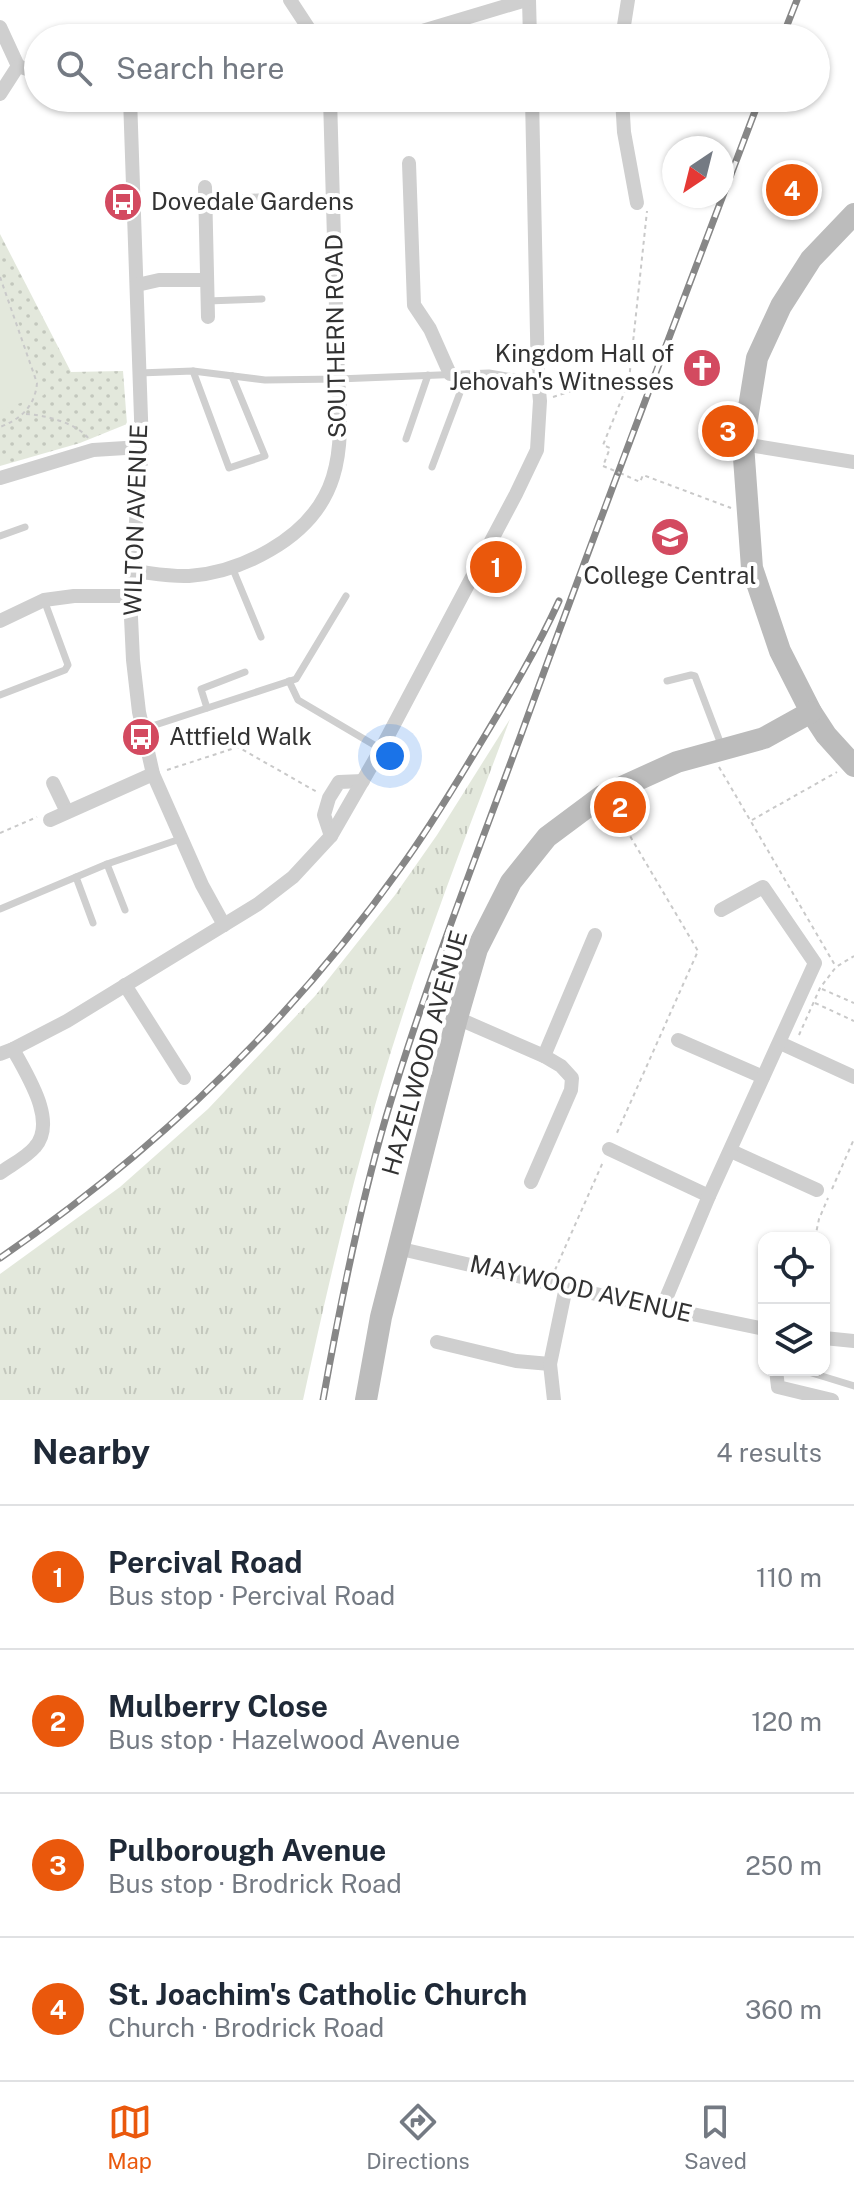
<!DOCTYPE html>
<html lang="en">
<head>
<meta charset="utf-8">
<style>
	:root { --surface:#fff; --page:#f2f2f3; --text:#1f2937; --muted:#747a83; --line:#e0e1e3; --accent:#ea580c }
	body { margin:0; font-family:"Public Sans",sans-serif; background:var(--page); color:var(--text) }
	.controls { position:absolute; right:24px; bottom:24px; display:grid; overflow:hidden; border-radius:16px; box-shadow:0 2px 6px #0004 }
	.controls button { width:72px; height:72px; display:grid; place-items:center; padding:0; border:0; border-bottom:2px solid var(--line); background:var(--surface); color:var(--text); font:40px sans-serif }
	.compass { position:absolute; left:662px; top:136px; width:72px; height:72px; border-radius:50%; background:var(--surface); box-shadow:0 2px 6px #0004; rotate:215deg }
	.you { position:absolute; left:390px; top:756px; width:28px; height:28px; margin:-20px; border:6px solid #fff; border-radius:50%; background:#1a73e8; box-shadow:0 0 0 12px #1a73e833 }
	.badge { display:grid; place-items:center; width:52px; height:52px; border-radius:50%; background:var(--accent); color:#fff; font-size:26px; font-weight:700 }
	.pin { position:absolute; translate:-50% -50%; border:4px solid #fff; box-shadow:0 2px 8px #0006 }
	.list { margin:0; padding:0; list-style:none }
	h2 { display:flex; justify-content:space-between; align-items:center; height:104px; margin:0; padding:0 32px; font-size:34px }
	h2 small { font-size:26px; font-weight:400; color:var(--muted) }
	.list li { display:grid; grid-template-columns:52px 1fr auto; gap:24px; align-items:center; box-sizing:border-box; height:144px; padding:0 32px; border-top:2px solid var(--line) }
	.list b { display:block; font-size:30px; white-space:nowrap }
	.list p { margin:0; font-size:26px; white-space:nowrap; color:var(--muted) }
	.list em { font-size:26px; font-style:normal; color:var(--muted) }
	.icon { flex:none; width:44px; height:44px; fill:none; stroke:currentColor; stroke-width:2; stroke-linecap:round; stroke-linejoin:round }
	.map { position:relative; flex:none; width:854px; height:1400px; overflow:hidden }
	.search { position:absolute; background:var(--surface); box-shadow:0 2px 6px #0004; left:24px; right:24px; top:24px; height:88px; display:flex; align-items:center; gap:20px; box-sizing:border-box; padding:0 28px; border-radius:44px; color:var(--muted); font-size:30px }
	.sheet { height:680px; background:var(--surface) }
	nav { display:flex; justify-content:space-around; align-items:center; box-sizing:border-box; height:112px; border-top:2px solid var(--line); background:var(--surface); font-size:22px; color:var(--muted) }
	nav a { display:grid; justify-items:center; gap:4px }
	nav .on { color:var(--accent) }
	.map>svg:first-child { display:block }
</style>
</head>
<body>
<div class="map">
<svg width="854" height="1400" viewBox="0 0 854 1400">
	<defs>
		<pattern id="grass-tufts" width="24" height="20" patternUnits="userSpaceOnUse" patternTransform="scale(2)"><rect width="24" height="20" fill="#e3e8dc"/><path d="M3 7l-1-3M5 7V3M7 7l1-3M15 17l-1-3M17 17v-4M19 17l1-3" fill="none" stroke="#c3c7bd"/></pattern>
		<pattern id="park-dots" width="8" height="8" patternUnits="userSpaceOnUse" patternTransform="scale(2)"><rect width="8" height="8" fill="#e3e8dc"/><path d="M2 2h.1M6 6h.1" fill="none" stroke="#c3c7bd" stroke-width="1.8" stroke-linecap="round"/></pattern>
	</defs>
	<rect width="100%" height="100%" fill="#fff"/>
	<path fill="url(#grass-tufts)" d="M510 719C473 818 434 916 402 1017 361 1143 331 1271 303 1400H0V1274L120 1187 208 1109 315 996 395 895 437 835Z"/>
	<polygon fill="url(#park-dots)" points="0,234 71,372 123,371 127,424 80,443 0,466"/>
	<polygon fill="#e3e8dc" points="0,270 44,395 0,410"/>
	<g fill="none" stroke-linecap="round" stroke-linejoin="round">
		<g stroke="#c9c9c9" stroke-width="2" stroke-dasharray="4 4" stroke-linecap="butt">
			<path d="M0 277 37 383C35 406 21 419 0 427"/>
			<polyline points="629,380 647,211"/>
			<polyline points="553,397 615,377 629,381 603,445 610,448 603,466"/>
			<path d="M26 414C45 415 77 423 89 439"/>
			<polyline points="620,473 640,482 643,475 731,508"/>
			<polyline points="719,767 836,967"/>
			<polyline points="167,770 238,747 317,792"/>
			<polyline points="614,809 698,951 616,1135"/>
			<polyline points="752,820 837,772"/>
			<polyline points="0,833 37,817"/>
			<polyline points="822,989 854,1003"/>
			<polyline points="815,1003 854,1021"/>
			<polyline points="799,1035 820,988 836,967 854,956"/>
			<polyline points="832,1189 854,1139"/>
			<polyline points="815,1238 819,1219 828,1198"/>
			<polyline points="555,1270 603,1162"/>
		</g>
		<g stroke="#cfcfcf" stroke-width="7">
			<polyline points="446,106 450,98"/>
			<polyline points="205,200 258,197"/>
			<polyline points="207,301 262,299"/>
			<polyline points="193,371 229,468 265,456 232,376"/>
			<polyline points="139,373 193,371 265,380 338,379 489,373 538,381"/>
			<polyline points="406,439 428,375"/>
			<polyline points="432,467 467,374"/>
			<polyline points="0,536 25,527"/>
			<polyline points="232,567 261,637"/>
			<polyline points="289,681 298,700 381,749"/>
			<polyline points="667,681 691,675 695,676 722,747"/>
			<polyline points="0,695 65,670 68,665 44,600"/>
			<polyline points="207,708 201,689 245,672"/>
			<polyline points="143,729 296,679 346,596"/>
			<polyline points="107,864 125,910"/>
			<polyline points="76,877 93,923"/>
			<polyline points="0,909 107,864 180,839"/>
			<polyline points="802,1370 854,1386"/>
		</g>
		<g stroke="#cfcfcf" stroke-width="14">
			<polyline points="290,0 315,38"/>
			<polyline points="529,0 530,38"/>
			<polyline points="0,27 18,66"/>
			<polyline points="399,38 526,0"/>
			<polyline points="622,38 628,0"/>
			<polyline points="18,66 38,73"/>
			<polyline points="0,94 18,66"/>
			<polyline points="130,98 142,447 130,596 133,660 139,712 153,774 202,885 224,925"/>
			<polyline points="622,98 624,132 637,203"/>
			<polyline points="409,163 414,305 430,329 450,374"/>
			<polyline points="205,187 208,317"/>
			<polyline points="137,285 159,280 206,280"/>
			<polyline points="743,444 854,462"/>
			<polyline points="0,478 93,450 142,447"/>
			<path d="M133 571C151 573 171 577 189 576 217 574 246 564 270 550 341 509 344 454 338 379L330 98"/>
			<polyline points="0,621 44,600 74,596 130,596"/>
			<polyline points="53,783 67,812"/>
			<polyline points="50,820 153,774"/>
			<polyline points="331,836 324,815 329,798 339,782 363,781"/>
			<polyline points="125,985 184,1078"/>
			<polyline points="457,1018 544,1056"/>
			<polyline points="678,1040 763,1077"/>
			<polyline points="780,1043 854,1077"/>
			<polyline points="0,1054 13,1049 67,1021 258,904 293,877 331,836 381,749 516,494 537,450 540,401 538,381 532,98"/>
			<polyline points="609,1149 709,1196"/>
			<polyline points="731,1151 817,1190"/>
			<path d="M0 1173C11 1165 27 1157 35 1147 58 1121 26 1074 13 1049"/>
			<polyline points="531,1182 571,1090 572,1078 561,1066 544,1056 595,935"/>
			<polyline points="397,1248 591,1293 764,1329"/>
			<polyline points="662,1308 709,1196 815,963 763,887 721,910"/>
			<polyline points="824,1338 854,1341"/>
			<polyline points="437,1342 516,1361 550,1364 566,1287"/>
			<polyline points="550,1364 554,1400"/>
			<polyline points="776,1370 778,1387 832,1400"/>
		</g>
		<g stroke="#bcbcbc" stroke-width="22">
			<polyline points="854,214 811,259 781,306 757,358 743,444 752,568 780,651 811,712 826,735 854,766"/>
			<polyline points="366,1400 381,1317 457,1018 477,949 511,882 547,837 602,796 677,762 764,738 811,712"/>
		</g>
		<defs>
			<g id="rail">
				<polyline points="782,38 797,0"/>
				<path d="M0 1258C155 1152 292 1020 401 867 431 826 457 782 483 739 510 694 537 649 559 601"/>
				<path d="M323 1400C340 1305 359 1209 386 1117 425 986 475 860 522 732 599 520 680 309 760 98"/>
			</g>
		</defs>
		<use href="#rail" stroke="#878787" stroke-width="7"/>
		<use href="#rail" stroke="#fff" stroke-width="4" stroke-dasharray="12" stroke-linecap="butt"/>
		<polyline stroke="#c9c9c9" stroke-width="2" stroke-dasharray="4 4" stroke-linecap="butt" points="603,466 620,473"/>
	</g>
	<defs>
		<symbol id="bus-disc" viewBox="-11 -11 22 22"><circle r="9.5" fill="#d34a60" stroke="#fff"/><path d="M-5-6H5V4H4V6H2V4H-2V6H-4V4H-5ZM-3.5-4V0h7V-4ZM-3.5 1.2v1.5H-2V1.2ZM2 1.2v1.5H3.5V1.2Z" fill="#fff"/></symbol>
		<symbol id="church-disc" viewBox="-11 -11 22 22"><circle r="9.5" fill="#d34a60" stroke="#fff"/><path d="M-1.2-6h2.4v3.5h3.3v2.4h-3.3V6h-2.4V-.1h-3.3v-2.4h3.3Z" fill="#fff"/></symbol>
		<symbol id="school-disc" viewBox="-11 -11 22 22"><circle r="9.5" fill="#d34a60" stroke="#fff"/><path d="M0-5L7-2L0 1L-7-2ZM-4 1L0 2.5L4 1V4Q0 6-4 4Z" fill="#fff"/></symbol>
	</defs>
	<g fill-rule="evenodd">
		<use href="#bus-disc" x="101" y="180" width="44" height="44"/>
		<use href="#church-disc" x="680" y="346" width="44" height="44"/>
		<use href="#school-disc" x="648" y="515" width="44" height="44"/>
		<use href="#bus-disc" x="119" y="715" width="44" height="44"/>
	</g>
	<g text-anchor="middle" stroke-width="8" stroke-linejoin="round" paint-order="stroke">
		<g font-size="24" fill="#323232" stroke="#fff" text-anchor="start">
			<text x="151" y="210">Dovedale Gardens</text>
			<text x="674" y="362" text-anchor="end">Kingdom Hall of<tspan x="674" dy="28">Jehovah's Witnesses</tspan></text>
			<text x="670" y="584" text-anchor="middle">College Central</text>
			<text x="169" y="745">Attfield Walk</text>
		</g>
		<g font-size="24" fill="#323232" stroke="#fff">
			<text transform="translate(336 336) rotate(-91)" y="8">SOUTHERN ROAD</text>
			<text transform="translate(136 520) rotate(-88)" y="8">WILTON AVENUE</text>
			<text transform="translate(425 1053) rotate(-74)" y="8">HAZELWOOD AVENUE</text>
			<text transform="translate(581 1289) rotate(13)" y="8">MAYWOOD AVENUE</text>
		</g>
	</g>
</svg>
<div class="controls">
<button><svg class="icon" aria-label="locate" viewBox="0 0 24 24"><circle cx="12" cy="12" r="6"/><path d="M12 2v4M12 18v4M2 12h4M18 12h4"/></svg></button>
<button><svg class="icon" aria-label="layers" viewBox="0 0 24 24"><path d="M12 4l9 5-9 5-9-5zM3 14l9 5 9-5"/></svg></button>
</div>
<svg class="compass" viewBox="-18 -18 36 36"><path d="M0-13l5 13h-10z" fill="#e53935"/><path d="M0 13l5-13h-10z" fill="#747a83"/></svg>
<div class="you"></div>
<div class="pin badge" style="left:496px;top:567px">1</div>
<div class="pin badge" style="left:620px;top:807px">2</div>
<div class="pin badge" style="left:728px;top:431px">3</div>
<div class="pin badge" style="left:792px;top:190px">4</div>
<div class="search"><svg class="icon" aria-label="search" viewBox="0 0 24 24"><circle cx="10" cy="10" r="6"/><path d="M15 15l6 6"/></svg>Search here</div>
</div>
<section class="sheet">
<h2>Nearby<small>4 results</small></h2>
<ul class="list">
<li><span class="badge">1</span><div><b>Percival Road</b><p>Bus stop · Percival Road</p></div><em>110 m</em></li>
<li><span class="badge">2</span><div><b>Mulberry Close</b><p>Bus stop · Hazelwood Avenue</p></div><em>120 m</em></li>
<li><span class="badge">3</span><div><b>Pulborough Avenue</b><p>Bus stop · Brodrick Road</p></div><em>250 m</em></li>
<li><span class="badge">4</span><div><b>St. Joachim's Catholic Church</b><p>Church · Brodrick Road</p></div><em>360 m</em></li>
</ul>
</section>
<nav>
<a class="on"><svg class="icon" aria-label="map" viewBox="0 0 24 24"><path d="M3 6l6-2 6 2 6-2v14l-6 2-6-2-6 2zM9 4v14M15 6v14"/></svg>Map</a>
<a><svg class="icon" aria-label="directions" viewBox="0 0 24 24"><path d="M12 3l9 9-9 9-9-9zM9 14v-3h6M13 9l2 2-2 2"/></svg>Directions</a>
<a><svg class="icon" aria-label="saved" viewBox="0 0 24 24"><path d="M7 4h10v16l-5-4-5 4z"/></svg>Saved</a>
</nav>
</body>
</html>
